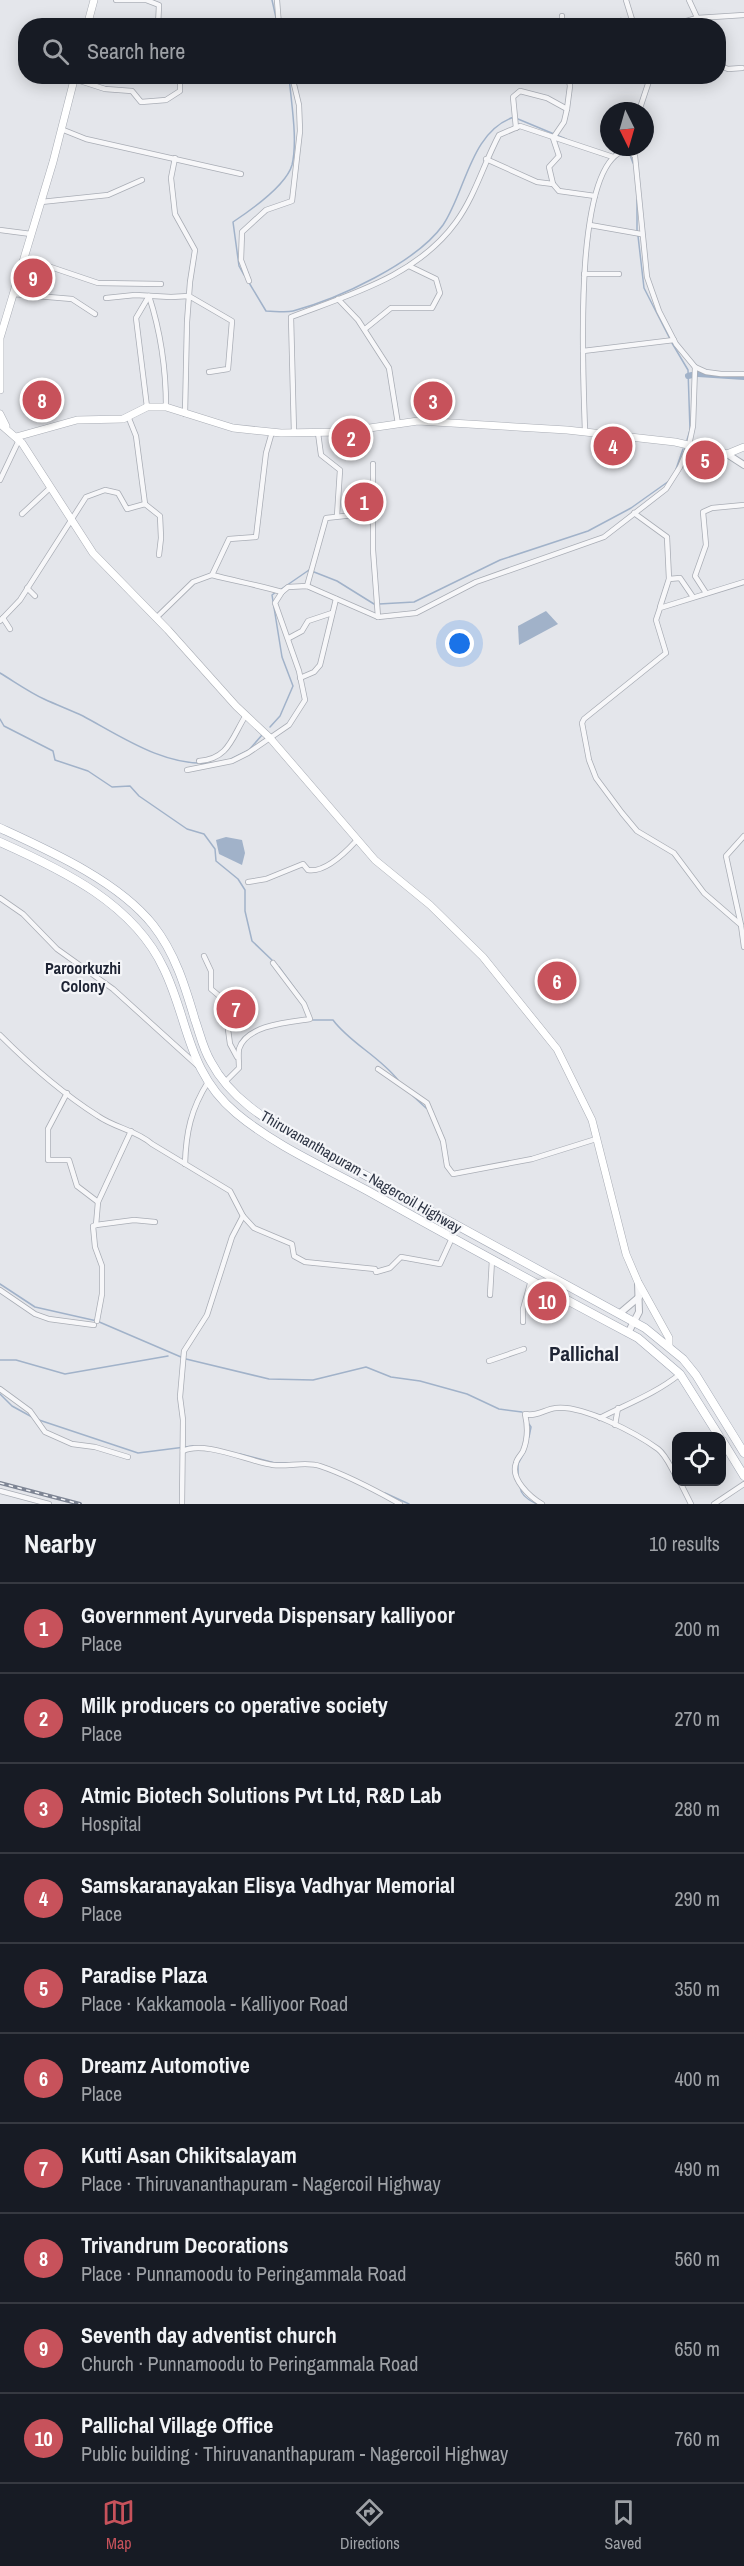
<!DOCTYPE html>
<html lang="en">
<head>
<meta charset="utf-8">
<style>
	:root { --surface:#171b24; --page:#242831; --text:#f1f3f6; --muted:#9ea1a6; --line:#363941; --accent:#c7525b }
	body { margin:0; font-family:"Archivo Narrow",sans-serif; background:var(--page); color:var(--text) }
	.controls { position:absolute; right:18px; bottom:18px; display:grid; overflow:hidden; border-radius:12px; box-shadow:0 3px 15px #0003 }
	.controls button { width:54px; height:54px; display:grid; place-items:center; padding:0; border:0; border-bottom:2px solid var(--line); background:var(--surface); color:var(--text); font:30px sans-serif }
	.compass { position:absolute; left:600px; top:102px; width:54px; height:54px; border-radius:50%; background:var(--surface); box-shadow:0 3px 15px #0003; rotate:175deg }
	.you { position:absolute; left:460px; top:644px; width:21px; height:21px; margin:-15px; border:4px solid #fff; border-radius:50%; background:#1a73e8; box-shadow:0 0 0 9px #1a73e833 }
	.badge { display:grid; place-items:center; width:39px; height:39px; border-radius:50%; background:var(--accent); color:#fff; font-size:20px; font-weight:700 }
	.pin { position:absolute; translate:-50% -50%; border:3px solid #fff; box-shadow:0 2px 6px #0006 }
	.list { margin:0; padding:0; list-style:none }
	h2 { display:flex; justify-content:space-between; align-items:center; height:78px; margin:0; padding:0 24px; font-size:26px }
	h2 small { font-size:20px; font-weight:400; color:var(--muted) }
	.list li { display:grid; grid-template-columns:39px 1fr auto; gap:18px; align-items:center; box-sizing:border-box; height:90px; padding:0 24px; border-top:2px solid var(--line) }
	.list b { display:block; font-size:22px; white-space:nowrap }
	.list p { margin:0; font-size:20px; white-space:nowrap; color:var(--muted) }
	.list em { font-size:20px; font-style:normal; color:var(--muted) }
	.icon { flex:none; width:33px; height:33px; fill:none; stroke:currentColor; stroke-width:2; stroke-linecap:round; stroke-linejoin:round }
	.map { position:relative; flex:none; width:744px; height:1504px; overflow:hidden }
	.search { position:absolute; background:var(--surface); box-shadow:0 3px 15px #0003; left:18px; right:18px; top:18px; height:66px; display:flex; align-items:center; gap:15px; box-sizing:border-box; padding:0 21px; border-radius:24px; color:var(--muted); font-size:22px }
	.sheet { height:978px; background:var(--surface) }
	nav { display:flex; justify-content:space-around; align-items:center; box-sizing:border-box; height:84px; border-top:2px solid var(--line); background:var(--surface); font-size:16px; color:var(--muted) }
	nav a { display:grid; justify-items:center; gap:3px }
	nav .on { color:var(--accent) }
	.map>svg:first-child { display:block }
</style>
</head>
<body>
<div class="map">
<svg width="744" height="1504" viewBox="0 0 744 1504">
	<rect width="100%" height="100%" fill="#e4e6eb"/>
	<g fill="#a1b2c9">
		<polygon points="546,611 558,624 519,645 518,626"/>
		<polygon points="226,837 242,840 245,853 242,865 219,854 216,840"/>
	</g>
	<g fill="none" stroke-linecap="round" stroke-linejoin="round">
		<g stroke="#a1b2c9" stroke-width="1.5">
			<polyline points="272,0 277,22"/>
			<polyline points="518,119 566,139"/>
			<polyline points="622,155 630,155 633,163"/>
			<polyline points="637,200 637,231"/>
			<polyline points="638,236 644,288 670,339"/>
			<path d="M244 275 239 266 233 222C251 210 286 186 292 165 298 140 291 102 289 76"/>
			<path d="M248 281 266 311C274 311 285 313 293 311 338 299 416 263 443 225 466 191 470 132 514 117"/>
			<polyline points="672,343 688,370 690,430 687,440"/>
			<polyline points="676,469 683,449"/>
			<polyline points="280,590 309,570 337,581 374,604"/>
			<polyline points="379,604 414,602 500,560 588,531 631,508 669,481"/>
			<path d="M0 673C15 682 29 692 44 699 57 705 70 710 83 716 122 737 165 767 212 763"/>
			<polyline points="0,719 4,726 53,751 55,760 88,771 112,787 130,786 139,796 187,829 204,834 215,849 216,861 238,879 245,890 245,911 252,941 274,962"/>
			<polyline points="270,727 280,716 293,686 282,657 272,595 276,592"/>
			<polyline points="231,759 249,750 262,735"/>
			<polyline points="279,967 301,997"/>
			<path d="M313 1020H333C350 1043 379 1056 398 1080"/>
			<polyline points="413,1096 426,1108"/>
			<polyline points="0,1284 35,1307 97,1321 181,1357"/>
			<polyline points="186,1359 269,1379 313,1380 366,1367 391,1377 420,1381 467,1394 499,1409 522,1412"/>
			<polyline points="0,1360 16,1360 65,1374 168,1356"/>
			<polyline points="0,1394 12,1406 32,1417"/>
			<polyline points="39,1420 138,1453 193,1446"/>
			<polyline points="529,1424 531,1427 529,1437"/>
			<polyline points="240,1454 275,1463 288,1463"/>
			<polyline points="518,1476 518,1464 524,1453"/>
			<path d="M520 1487C521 1496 530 1501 537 1504"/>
			<polyline points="385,1493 409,1504"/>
		</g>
		<g stroke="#a1b2c9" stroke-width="6">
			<polyline points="698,374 744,377"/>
			<polyline points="688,376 692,375"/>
		</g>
		<defs>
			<g id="minor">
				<polyline points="116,0 146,0 159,5 158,26"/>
				<polyline points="277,0 279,26"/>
				<polyline points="626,0 634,26"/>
				<polyline points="689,0 701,26"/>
				<polyline points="562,16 562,26"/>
				<polyline points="616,26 621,21 627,26"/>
				<polyline points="669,26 697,18 744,15"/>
				<polyline points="718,65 728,69 742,68"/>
				<polyline points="74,79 105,89 132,91 141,102 166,100 180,91 180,76"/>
				<polyline points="639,111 650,78"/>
				<polyline points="516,128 513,97 520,91 547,98 567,109 570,86 568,76"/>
				<polyline points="61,129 86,139 241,174"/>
				<polyline points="175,158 171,178 175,214 195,250 190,282 187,322 185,414"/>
				<polyline points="486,159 537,182 553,184 559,191 595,196"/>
				<polyline points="553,184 549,167 559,156 553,138 564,122 567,109"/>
				<polyline points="41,202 108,195 142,180"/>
				<polyline points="590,225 641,234"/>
				<polyline points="0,230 31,234"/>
				<polyline points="24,258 98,283 161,284"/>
				<polyline points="584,274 619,274"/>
				<polyline points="249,281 241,260 242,232 266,210 292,201 300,131 299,105 292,76"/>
				<polyline points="13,294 72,299 95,314"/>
				<path d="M149 296C161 333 166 368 166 407"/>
				<polyline points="106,298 135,295 171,297 189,296 232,321 228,369 209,372"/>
				<polyline points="338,299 358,320 389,368 398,424"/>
				<polyline points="365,329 391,308 432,308 440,293 436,279 409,266"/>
				<polyline points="583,351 674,340"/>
				<polyline points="147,407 136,318 149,296"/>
				<polyline points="128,416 136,436 145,504"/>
				<path d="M585 432C584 385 570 160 627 150L635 156 647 277 659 311 676 344 695 367 706 372 721 374H744"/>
				<path d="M294 433 291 317C351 294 417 276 456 222 475 196 484 163 499 135L520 126 613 157"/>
				<polyline points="318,433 321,455 340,470 337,516"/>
				<polyline points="373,464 373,550 378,617"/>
				<polyline points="0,480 19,440"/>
				<polyline points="634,513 667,537 669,579 660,607"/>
				<polyline points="22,514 51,487"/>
				<path d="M212 575C235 581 258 585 282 592"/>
				<polyline points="669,579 680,578 693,597"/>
				<polyline points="744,582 660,608 656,620 666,653 584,719 582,723 589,760 596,778 622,813 637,831 674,853 704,893 741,925 744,947"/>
				<polyline points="307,586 326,518 372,513"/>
				<polyline points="27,588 35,596"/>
				<polyline points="706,593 695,576 706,545 703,512 712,508 744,505"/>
				<polyline points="3,618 10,629"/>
				<polyline points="156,618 193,582 212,575 229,539 256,537 266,453 272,432"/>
				<polyline points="0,621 20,600 86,497 105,490 118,493 127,509 145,504 160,516 161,538 159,555"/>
				<polyline points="289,638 302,631 308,621 332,613"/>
				<polyline points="300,678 314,672 320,665 336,599"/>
				<path d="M199 761C229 759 232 737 246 715"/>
				<polyline points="187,770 232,761 248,753 289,725 305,700 299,671 275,603 282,592 288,587 307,586 378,617 416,613 476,582 604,537 666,489 680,467 689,445 693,426 695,367"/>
				<path d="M248 882 266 879 303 864 308 870C325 873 345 853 356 841"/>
				<polyline points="0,898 23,914 57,949 113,989 198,1066"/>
				<polyline points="741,925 726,856 744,836"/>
				<polyline points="204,956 211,971 211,989 224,1000 230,1044 237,1057"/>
				<path d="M0 1035C30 1065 62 1093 98 1116 115 1128 136 1130 152 1144L230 1191 243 1216 254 1228 292 1244 294 1256 305 1262 375 1269 376 1272 390 1268 401 1257 440 1264 452 1238"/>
				<polyline points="378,1069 427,1103 443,1141 447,1166 453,1174 532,1159 596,1139"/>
				<path d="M225 1082 239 1068C239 1062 238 1055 239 1049 246 1025 289 1022 310 1019L304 1004 273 963"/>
				<polyline points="67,1093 48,1129 48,1160 69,1160 77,1186 98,1202"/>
				<path d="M185 1164C186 1132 191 1109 208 1082"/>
				<polyline points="96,1225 134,1220 155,1222"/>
				<polyline points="0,1290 35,1314 49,1319 94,1325"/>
				<polyline points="490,1295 492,1260"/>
				<polyline points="97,1321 102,1294 102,1266 95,1247 93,1226 96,1225 98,1202 131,1131"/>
				<polyline points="523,1322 523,1309 531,1280"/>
				<polyline points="489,1361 524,1349"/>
				<polyline points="0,1389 30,1411 45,1432 72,1444 95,1447 128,1457"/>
				<path d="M600 1418C627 1404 655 1394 680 1374"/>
				<polyline points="615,1425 618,1408"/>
				<path d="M183 1451C204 1440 250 1462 273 1465 288 1467 306 1461 320 1466 347 1475 375 1490 400 1504"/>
				<polyline points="680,1482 691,1504"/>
				<polyline points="0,1491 49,1504"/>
				<polyline points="182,1504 183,1420 180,1397 184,1351 207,1315 232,1237 243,1216"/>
				<path d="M542 1504C530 1497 510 1479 516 1463 517 1458 521 1455 523 1451 528 1439 528 1427 525 1414 537 1417 545 1409 556 1408 583 1405 636 1433 658 1449 666 1455 671 1468 676 1476"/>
				<polyline points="714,1504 744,1484"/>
			</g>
			<g id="tertiary">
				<polyline points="727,454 744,465"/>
				<polyline points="619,1314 639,1297"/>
				<polyline points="628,1333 639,1312 638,1283"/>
			</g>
			<g id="secondary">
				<polyline points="87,26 94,0"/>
				<polyline points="0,390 0,338 53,162 75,76"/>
				<polyline points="0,414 6,426"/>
				<polyline points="0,424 22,443 93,553 168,630 236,706 270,738 375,860 430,905 483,957 557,1049 592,1120 626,1254 638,1282 669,1338 669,1347"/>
				<polyline points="16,437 77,420 123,419 147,407 166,407 233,428 281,433 342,432 418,421 567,430 675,442 727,454 744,447"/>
			</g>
			<g id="primary">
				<path d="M0 828C50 851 118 881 153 925 175 953 185 986 195 1020 200 1034 203 1049 211 1062 230 1098 265 1119 299 1139L645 1328 683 1359 696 1375 744 1453"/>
				<path d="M0 842C63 870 134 904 164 969 189 1021 187 1072 236 1113 274 1145 324 1167 368 1191 457 1241 548 1290 638 1338L680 1374 719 1436"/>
				<polyline points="722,1440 744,1476"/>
			</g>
		</defs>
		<use href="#minor" stroke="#a9adb5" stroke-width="6"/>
		<use href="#tertiary" stroke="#a9adb5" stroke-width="8"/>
		<use href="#secondary" stroke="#a9adb5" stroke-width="8"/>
		<use href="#primary" stroke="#a4aab6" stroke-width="9"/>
		<use href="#minor" stroke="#f7f7f9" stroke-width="4.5"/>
		<use href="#tertiary" stroke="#f7f7f9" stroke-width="6"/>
		<use href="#secondary" stroke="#fff" stroke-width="7"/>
		<use href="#primary" stroke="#fff" stroke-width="8"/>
		<defs>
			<polyline id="rail" points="0,1483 80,1504"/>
		</defs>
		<use href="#rail" stroke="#7e8594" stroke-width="4"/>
		<use href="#rail" stroke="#f4f5f8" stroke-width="1.5" stroke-dasharray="4.5" stroke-linecap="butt"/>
	</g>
	<g text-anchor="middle" stroke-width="4.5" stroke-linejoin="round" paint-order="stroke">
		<g font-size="15" fill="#2c3343" stroke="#f4f5f8">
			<text transform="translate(361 1172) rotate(30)" y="5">Thiruvananthapuram - Nagercoil Highway</text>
		</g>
		<g font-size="16" font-weight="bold" fill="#1e2434" stroke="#f4f5f8">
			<text x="83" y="974">Paroorkuzhi<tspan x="83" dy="18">Colony</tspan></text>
		</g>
		<g font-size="21" font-weight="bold" fill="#1e2434" stroke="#f4f5f8">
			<text x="584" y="1361">Pallichal</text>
		</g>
	</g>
</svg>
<div class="controls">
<button><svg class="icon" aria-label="locate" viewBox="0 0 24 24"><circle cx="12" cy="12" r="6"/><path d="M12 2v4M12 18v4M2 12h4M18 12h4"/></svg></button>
</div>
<svg class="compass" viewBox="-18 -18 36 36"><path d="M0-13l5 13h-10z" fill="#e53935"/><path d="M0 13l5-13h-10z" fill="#9ea1a6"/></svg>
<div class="you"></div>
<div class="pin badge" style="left:364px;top:502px">1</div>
<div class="pin badge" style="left:351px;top:438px">2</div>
<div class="pin badge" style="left:433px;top:401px">3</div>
<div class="pin badge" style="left:613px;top:446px">4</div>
<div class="pin badge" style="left:705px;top:460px">5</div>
<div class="pin badge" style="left:557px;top:981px">6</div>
<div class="pin badge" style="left:236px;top:1009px">7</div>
<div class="pin badge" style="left:42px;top:400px">8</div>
<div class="pin badge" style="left:33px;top:278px">9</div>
<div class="pin badge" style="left:547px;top:1301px">10</div>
<div class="search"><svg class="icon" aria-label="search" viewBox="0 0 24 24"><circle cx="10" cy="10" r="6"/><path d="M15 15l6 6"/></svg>Search here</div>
</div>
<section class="sheet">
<h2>Nearby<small>10 results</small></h2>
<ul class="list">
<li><span class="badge">1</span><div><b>Government Ayurveda Dispensary kalliyoor</b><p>Place</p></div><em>200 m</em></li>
<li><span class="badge">2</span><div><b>Milk producers co operative society</b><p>Place</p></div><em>270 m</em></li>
<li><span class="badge">3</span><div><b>Atmic Biotech Solutions Pvt Ltd, R&amp;D Lab</b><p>Hospital</p></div><em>280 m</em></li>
<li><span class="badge">4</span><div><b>Samskaranayakan Elisya Vadhyar Memorial</b><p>Place</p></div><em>290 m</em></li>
<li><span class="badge">5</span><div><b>Paradise Plaza</b><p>Place · Kakkamoola - Kalliyoor Road</p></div><em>350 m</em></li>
<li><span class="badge">6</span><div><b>Dreamz Automotive</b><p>Place</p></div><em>400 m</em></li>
<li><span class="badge">7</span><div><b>Kutti Asan Chikitsalayam</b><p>Place · Thiruvananthapuram - Nagercoil Highway</p></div><em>490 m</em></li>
<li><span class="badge">8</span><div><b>Trivandrum Decorations</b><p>Place · Punnamoodu to Peringammala Road</p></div><em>560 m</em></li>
<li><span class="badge">9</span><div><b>Seventh day adventist church</b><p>Church · Punnamoodu to Peringammala Road</p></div><em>650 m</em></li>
<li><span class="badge">10</span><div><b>Pallichal Village Office</b><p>Public building · Thiruvananthapuram - Nagercoil Highway</p></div><em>760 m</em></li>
</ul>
</section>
<nav>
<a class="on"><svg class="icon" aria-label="map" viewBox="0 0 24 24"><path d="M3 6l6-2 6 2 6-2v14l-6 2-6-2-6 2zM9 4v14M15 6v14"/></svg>Map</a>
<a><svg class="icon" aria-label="directions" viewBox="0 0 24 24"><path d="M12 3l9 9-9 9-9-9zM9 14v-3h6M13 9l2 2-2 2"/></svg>Directions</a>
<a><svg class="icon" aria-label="saved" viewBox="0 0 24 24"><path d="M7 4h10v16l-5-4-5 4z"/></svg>Saved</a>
</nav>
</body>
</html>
